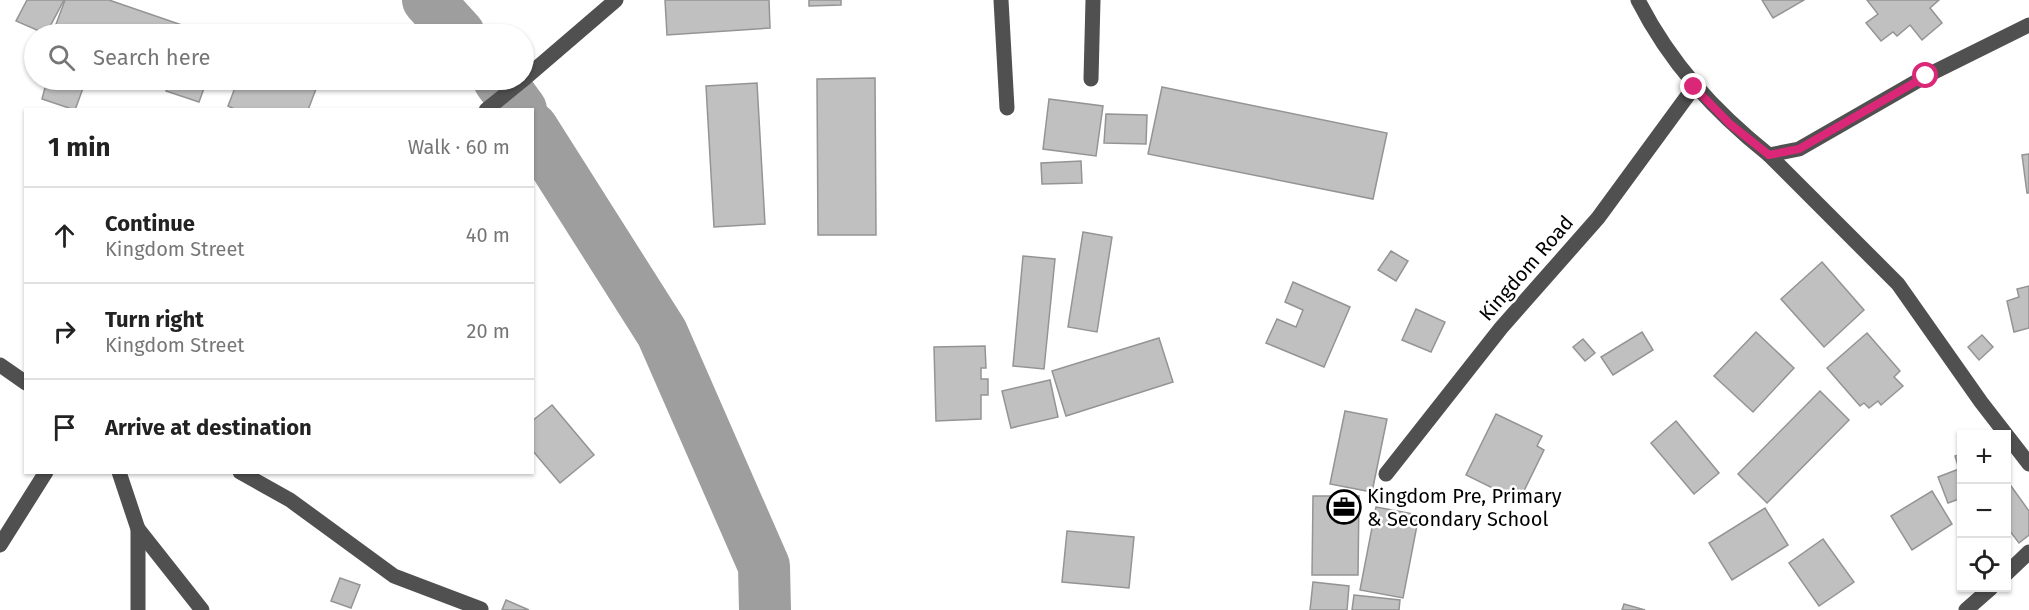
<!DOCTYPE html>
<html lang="en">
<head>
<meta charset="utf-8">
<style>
	:root { --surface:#fff; --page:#f2f2f2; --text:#222; --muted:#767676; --line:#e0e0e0 }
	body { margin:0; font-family:"Fira Sans",sans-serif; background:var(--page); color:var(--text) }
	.controls { position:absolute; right:18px; bottom:18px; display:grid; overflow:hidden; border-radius:0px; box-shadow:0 2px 4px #0004 }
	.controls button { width:54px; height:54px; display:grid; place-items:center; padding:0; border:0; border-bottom:2px solid var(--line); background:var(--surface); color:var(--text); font:30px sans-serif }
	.stop { position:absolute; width:18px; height:18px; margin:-14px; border:4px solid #db2777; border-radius:50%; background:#fff }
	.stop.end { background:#db2777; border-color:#fff; box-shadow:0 2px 6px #0008 }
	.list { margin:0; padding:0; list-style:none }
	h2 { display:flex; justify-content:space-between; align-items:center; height:78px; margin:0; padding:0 24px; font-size:26px }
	h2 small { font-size:20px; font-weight:400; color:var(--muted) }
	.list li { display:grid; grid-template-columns:39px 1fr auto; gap:18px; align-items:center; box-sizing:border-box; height:96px; padding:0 24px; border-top:2px solid var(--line) }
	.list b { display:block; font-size:22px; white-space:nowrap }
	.list p { margin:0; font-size:20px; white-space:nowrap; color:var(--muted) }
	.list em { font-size:20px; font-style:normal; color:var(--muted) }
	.icon { flex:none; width:33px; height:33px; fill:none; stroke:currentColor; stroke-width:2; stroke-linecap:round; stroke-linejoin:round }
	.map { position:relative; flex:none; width:2029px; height:610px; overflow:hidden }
	.search { position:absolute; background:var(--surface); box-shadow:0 2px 4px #0004; left:24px; top:24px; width:510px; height:66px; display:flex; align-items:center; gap:15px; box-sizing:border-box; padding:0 21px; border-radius:33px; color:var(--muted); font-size:22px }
	.panel { position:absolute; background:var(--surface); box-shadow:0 2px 4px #0004; left:24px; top:108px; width:510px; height:366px; border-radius:0px }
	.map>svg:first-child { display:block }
</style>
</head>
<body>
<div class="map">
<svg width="2029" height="610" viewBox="0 0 2029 610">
	<rect width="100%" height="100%" fill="#fff"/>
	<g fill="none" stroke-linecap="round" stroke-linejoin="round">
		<g stroke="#9e9e9e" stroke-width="52">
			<polyline points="428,0 459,34"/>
			<polyline points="499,80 521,110"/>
			<polyline points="532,128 662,333 764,566 765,610"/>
		</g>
	</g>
	<g fill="#c0c0c0" stroke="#949494" stroke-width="1.5">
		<polygon points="27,0 64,0 46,34 16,21"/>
		<polygon points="65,0 109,0 208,34 76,34 55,27"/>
		<polygon points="665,0 769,0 770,28 667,35"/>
		<polygon points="809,0 841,0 841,5 809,6"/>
		<polygon points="1762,0 1804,0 1773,18"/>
		<polygon points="1867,0 1939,0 1930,8 1942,23 1922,40 1910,25 1897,36 1893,32 1881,41 1866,23 1878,14"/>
		<polygon points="875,78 876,235 818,235 817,79"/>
		<polygon points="47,80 86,80 75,110 42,99"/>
		<polygon points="170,80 207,80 199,102 166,91"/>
		<polygon points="238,80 292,80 316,89 308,110 237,110 228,106"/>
		<polygon points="757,83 765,224 714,227 706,86"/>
		<polygon points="1162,87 1387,133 1373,199 1148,154"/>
		<polygon points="1049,99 1103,106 1096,156 1043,149"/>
		<polygon points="1106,114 1147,115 1146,144 1104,143"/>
		<polygon points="2029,154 2029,193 2027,193 2022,155"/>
		<polygon points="1081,161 1082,183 1042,184 1041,163"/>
		<polygon points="1083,232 1112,237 1097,332 1068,327"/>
		<polygon points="1391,251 1408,261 1396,281 1378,270"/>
		<polygon points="1023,256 1055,259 1044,369 1013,366"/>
		<polygon points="1822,262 1864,310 1824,347 1781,299"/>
		<polygon points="1293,282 1350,307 1324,367 1266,343 1277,319 1296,327 1303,310 1285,302"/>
		<polygon points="2029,286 2029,328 2014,332 2007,301 2019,297 2017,289"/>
		<polygon points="1416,309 1445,322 1431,352 1402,340"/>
		<polygon points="1642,332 1653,350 1613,375 1601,357"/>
		<polygon points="1756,332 1794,368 1753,412 1714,376"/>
		<polygon points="1867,333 1900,371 1894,377 1903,386 1881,405 1878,401 1869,408 1864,403 1860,406 1827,368"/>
		<polygon points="1982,335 1993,347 1979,360 1968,347"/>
		<polygon points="1159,338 1173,382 1066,416 1052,371"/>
		<polygon points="1583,339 1595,353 1585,361 1573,347"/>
		<polygon points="985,346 986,368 981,368 981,379 988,379 988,395 981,395 981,419 936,421 934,347"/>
		<polygon points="1050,380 1058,417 1011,428 1002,391"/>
		<polygon points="1820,391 1849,420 1767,503 1738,474"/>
		<polygon points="552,405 594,455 560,483 532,450 532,421"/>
		<polygon points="1345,411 1387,419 1372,492 1330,484"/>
		<polygon points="1496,414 1542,436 1537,446 1544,450 1519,501 1466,475"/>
		<polygon points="1676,421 1719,473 1694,494 1651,443"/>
		<polygon points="1962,454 1962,498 1948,503 1938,477 1959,469 1955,456"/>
		<polygon points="2011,486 2029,511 2029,535 2019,543 2006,526 2006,490"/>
		<polygon points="1932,491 1952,524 1912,550 1891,516"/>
		<polygon points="1313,496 1359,496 1358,575 1312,575"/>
		<polygon points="1376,507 1419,515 1403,598 1360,590"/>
		<polygon points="1765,508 1788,545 1732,580 1709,543"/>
		<polygon points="1067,531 1134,537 1129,588 1062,582"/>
		<polygon points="1823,539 1854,582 1819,606 1789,563"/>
		<polygon points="340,578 360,585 351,608 331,601"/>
		<polygon points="1313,582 1349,586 1347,610 1310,610"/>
		<polygon points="1354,595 1400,600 1399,610 1352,610"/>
		<polygon points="506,600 529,610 502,610"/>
		<polygon points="1624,604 1645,610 1622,610"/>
	</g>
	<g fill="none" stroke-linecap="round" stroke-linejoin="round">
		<g stroke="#505050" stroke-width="15">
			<polyline points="1001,0 1007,108"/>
			<path d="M1638 0C1670 63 1714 111 1769 155L1799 149 1926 76 2029 25"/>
			<polyline points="524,79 616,0"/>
			<polyline points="1091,79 1093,0"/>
			<polyline points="486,110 523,80"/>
			<polyline points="1769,155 1898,284 1981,402 2029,464"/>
			<polyline points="0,365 26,383"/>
			<polyline points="119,472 138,529 138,610"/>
			<polyline points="240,472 290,500 394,576 481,609"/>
			<polyline points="1386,474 1501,328 1598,218 1694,87"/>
			<polyline points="138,529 202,610"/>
			<polyline points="0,545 46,472"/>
			<polyline points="2006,574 2029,552"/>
			<polyline points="1966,610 1991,588"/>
		</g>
	</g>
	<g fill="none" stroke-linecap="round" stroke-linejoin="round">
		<polyline stroke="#db2777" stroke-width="8" points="1694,87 1730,124 1769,155 1799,149 1926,76"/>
	</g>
	<defs>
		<symbol id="office-ring" viewBox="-11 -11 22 22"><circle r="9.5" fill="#fff" stroke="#000" stroke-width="1.5"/><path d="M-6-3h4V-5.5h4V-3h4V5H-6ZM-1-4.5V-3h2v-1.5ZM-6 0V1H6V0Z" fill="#000"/></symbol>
	</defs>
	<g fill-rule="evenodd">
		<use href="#office-ring" x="1325" y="488" width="38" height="38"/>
	</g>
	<g text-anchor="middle" stroke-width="5" stroke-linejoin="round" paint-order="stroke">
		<g font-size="20" fill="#000" stroke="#fff">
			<text transform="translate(1526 268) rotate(-49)" y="7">Kingdom Road</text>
		</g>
		<g font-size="20" fill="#000" stroke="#fff" text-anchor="start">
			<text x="1367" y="503">Kingdom Pre, Primary<tspan x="1367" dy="23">&amp; Secondary School</tspan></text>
		</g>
	</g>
</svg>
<div class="controls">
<button>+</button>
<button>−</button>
<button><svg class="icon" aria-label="locate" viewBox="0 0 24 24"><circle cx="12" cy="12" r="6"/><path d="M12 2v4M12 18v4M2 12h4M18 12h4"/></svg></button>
</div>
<div class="stop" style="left:1926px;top:76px"></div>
<div class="stop end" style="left:1694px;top:87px"></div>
<div class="search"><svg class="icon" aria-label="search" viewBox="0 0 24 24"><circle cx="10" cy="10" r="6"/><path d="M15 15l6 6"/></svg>Search here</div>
<section class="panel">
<h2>1 min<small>Walk · 60 m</small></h2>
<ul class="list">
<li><svg class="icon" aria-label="ahead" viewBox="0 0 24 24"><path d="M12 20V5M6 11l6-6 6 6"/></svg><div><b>Continue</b><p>Kingdom Street</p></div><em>40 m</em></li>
<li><svg class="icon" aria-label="right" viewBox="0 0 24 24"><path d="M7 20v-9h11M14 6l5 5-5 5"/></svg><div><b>Turn right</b><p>Kingdom Street</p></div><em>20 m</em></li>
<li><svg class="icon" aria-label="arrive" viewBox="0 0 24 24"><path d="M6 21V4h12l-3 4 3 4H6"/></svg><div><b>Arrive at destination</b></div></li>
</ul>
</section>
</div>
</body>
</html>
